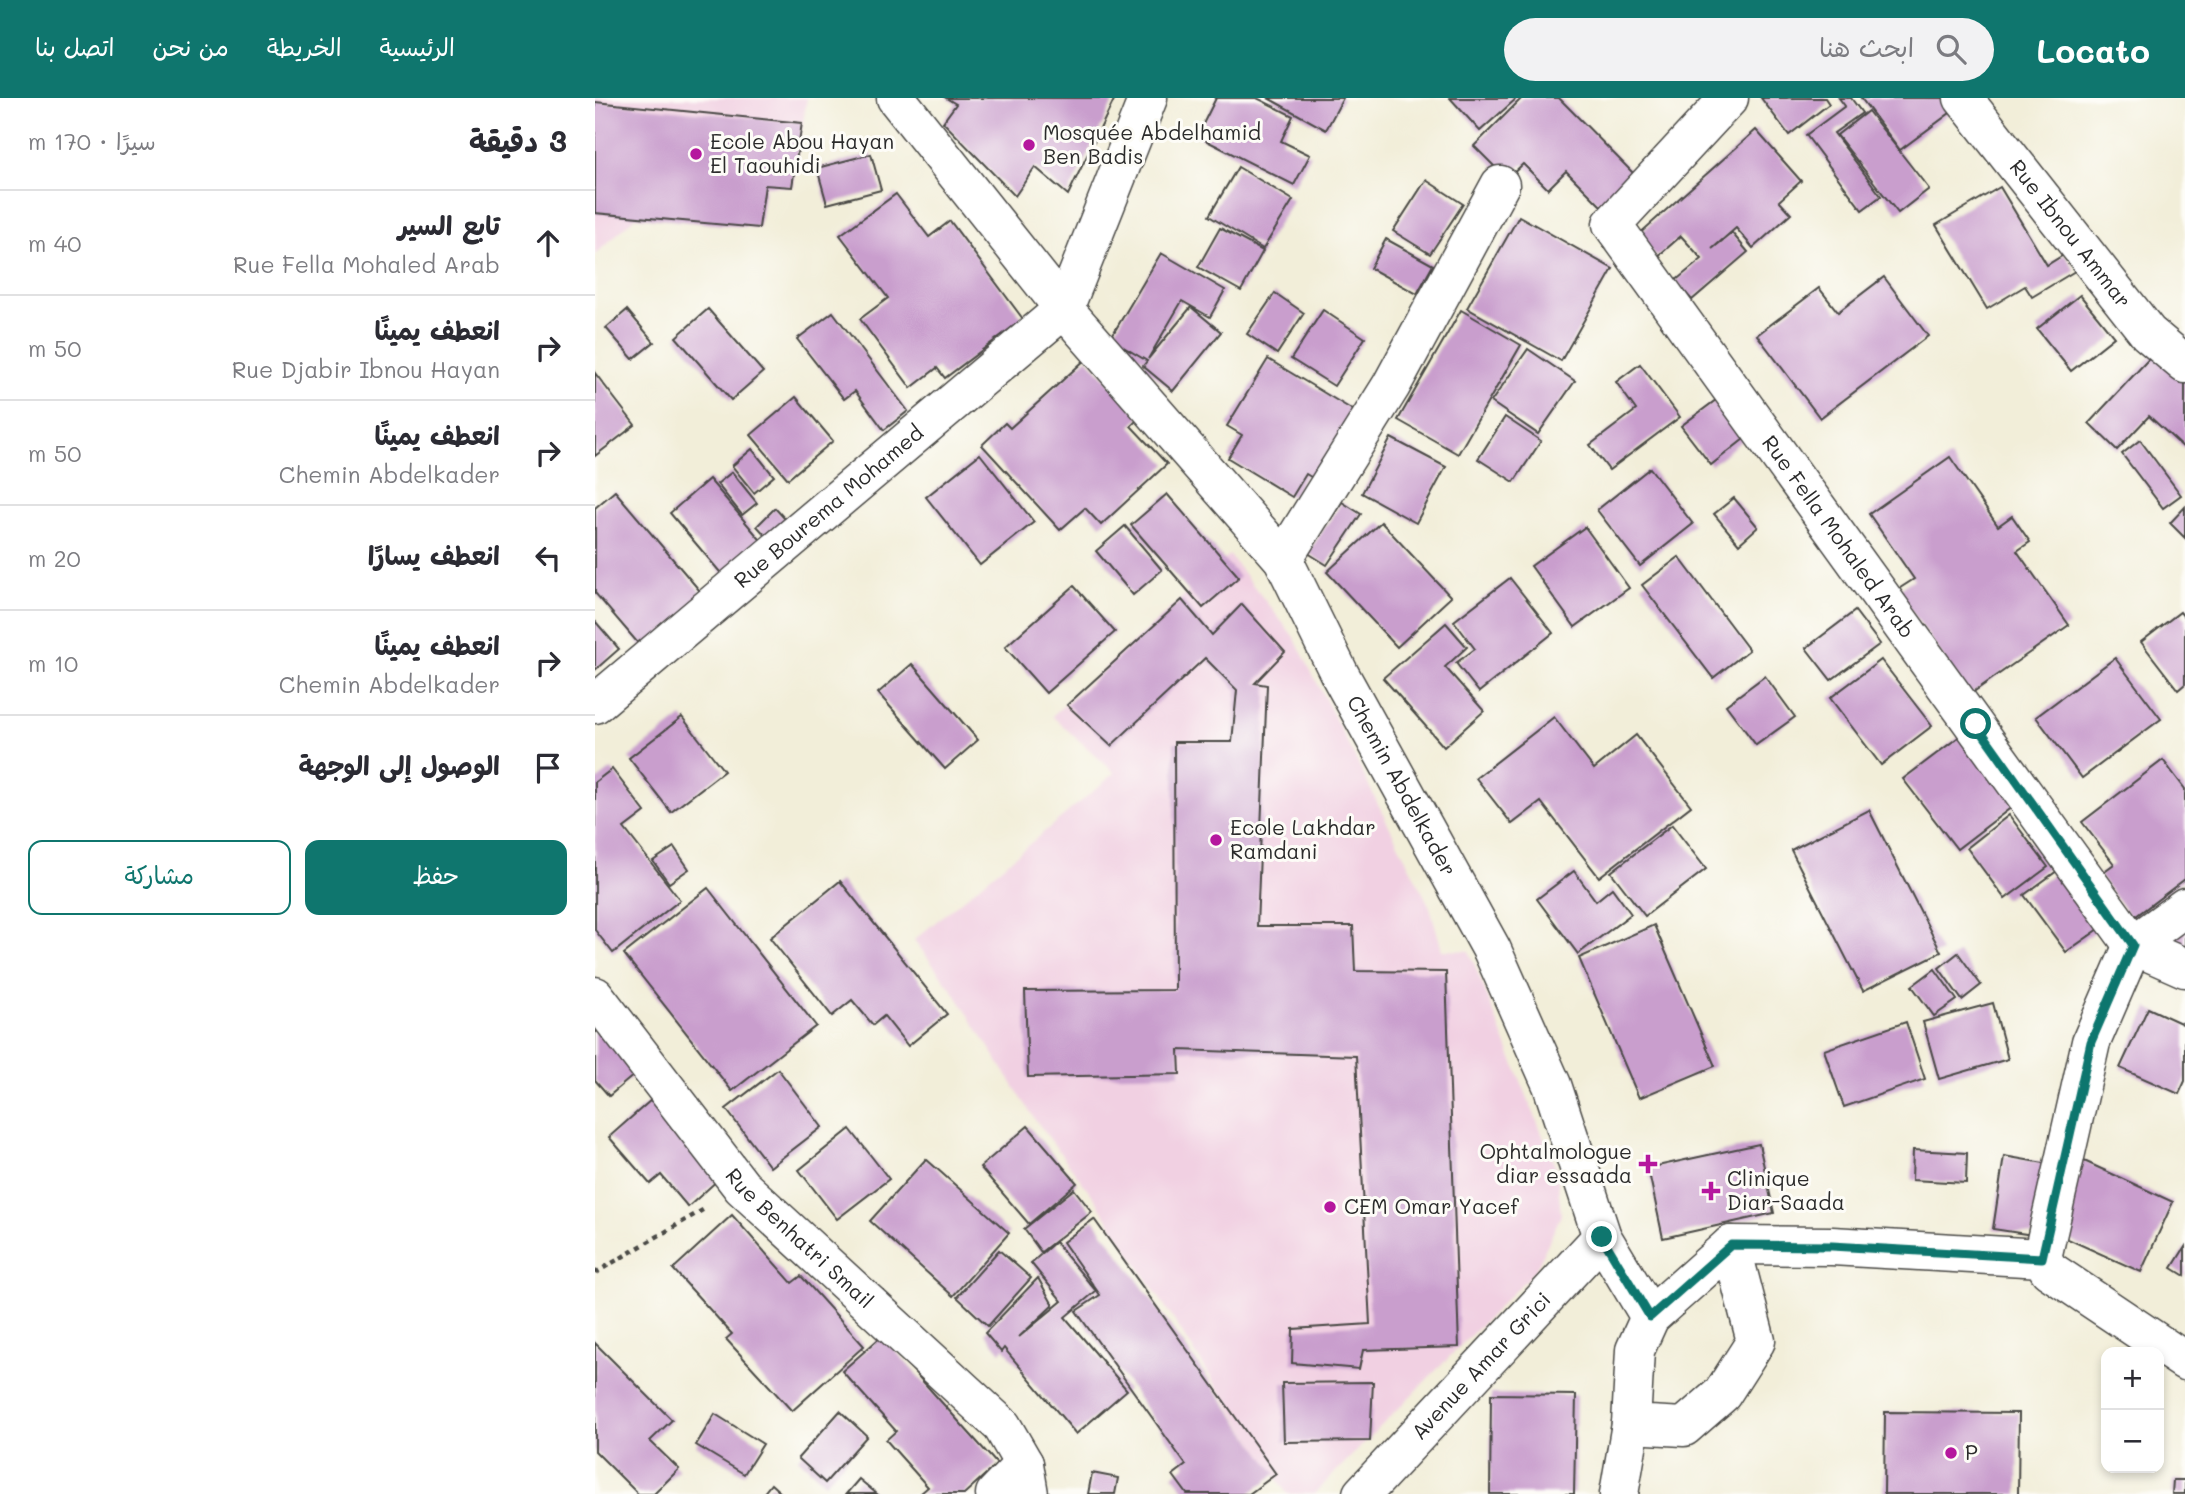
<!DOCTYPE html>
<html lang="ar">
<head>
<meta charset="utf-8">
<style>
	:root { --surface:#fff; --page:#f2f2f3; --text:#2b2b33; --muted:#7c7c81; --line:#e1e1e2; --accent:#0f766e }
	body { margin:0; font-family:Mali,"Playpen Sans Arabic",sans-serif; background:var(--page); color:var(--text); direction:rtl }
	.controls { position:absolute; right:21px; bottom:21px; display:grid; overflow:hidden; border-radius:14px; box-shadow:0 4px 10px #0003 }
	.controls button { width:63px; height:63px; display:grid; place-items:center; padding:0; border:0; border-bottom:2px solid var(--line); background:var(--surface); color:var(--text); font:35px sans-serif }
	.stop { position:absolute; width:21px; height:21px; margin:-16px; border:5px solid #0f766e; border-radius:50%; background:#fff }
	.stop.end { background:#0f766e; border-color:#fff; box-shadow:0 2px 7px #0008 }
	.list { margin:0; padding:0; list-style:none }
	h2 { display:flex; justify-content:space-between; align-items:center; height:91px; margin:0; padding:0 28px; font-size:30px }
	h2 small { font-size:23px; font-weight:400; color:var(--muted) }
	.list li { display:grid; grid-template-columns:46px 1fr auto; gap:21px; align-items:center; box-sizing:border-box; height:105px; padding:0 28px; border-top:2px solid var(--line) }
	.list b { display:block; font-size:26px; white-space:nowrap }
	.list p { margin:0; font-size:23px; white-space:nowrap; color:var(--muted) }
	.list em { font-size:23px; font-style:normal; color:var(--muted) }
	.actions { display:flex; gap:14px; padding:21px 28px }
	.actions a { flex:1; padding:16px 0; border:2px solid var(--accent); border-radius:14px; text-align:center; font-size:24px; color:var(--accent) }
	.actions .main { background:var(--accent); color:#fff }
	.icon { flex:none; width:38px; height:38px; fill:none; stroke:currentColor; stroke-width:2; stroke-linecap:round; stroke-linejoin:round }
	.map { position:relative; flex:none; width:1590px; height:1396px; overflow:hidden; direction:ltr }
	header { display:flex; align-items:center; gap:42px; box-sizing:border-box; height:98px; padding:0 35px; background:var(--accent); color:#fff }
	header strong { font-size:33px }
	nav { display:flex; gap:38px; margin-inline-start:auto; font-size:24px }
	.search { width:490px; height:63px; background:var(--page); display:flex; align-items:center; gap:18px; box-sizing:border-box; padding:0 24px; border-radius:38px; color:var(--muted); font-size:26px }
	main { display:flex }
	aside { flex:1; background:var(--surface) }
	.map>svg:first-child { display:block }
</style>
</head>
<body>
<header>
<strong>Locato</strong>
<div class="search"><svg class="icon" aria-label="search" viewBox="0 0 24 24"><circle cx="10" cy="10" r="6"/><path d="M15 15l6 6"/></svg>ابحث هنا</div>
<nav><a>الرئيسية</a><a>الخريطة</a><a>من نحن</a><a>اتصل بنا</a></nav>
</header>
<main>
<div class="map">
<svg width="1590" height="1396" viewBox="0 0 1590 1396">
	<rect width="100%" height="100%" fill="#fdfcf7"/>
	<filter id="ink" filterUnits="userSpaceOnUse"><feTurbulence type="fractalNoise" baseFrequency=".0143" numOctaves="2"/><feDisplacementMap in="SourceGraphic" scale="14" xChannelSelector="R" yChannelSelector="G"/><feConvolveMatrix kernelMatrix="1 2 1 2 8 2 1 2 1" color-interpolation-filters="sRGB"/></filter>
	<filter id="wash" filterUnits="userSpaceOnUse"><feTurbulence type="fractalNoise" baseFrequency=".00686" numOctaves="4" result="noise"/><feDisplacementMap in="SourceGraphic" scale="28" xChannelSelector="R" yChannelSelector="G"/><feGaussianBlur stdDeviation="1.57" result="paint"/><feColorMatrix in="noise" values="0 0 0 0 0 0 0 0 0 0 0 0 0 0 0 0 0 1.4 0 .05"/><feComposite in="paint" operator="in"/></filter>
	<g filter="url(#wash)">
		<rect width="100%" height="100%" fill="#f2eed9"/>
		<g fill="#f1d0e2">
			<polygon points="0,0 212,0 197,89 170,88 164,130 40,119 0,157"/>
			<polygon points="634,457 699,539 835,809 847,852 874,853 962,1073 966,1117 941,1171 719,1396 692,1396 500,1101 439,1020 358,893 319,842 520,675 457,618"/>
		</g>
		<g id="blocks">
			<g fill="#c99ecd">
				<polygon points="351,0 520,0 473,97 440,69 420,98 348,24 361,6"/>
				<polygon points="621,0 662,0 698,18 686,43 715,57 699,87 602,38"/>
				<polygon points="673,0 748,0 731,32"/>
				<polygon points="855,0 922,0 885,33"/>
				<polygon points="927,0 964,0 1040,77 1007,109 971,73 953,91 928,66 912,81 879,48"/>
				<polygon points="1166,0 1230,0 1234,6 1194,37"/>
				<polygon points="1244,0 1256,0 1267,15 1239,35 1286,98 1267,112 1211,37 1250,8"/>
				<polygon points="1266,0 1349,0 1359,12 1305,52"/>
				<polygon points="0,4 207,25 197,89 170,87 164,130 0,115"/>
				<polygon points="1273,13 1334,91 1303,115 1242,37"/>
				<polygon points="1161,32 1206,83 1184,103 1196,116 1158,150 1141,130 1117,151 1137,135 1153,154 1097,202 1080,183 1107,161 1086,138 1062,159 1043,137"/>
				<polygon points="276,56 286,92 232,106 222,70"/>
				<polygon points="643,69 698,102 668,151 614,118"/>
				<polygon points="831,82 868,106 835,156 798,133"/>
				<polygon points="1405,89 1452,167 1470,156 1480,173 1437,199 1430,188 1392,211 1341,127"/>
				<polygon points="301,96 334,139 355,123 428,221 350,280 342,270 316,290 265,221 293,200 245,137"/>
				<polygon points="924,118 1018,171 966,263 872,210"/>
				<polygon points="625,130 668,153 646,193 603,169"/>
				<polygon points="791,141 838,167 822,196 775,170"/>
				<polygon points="566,155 630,192 615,219 587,203 553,261 596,209 626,234 578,293 548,268 552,263 515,241"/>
				<polygon points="1289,179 1333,238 1225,320 1162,237 1224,190 1243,214"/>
				<polygon points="680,195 709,215 682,256 652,236"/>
				<polygon points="1485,197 1519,239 1476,273 1442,231"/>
				<polygon points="113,211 168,274 136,302 81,239"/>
				<polygon points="32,212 59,244 38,261 11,230"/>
				<polygon points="728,212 770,240 739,288 696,261"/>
				<polygon points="866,212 926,247 863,356 803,322"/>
				<polygon points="238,214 313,313 289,332 260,293 249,301 202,241"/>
				<polygon points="1564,250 1590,275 1590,351 1554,318 1522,352 1494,325"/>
				<polygon points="933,251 980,283 943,336 896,304"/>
				<polygon points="492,260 545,319 536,328 572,366 506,427 490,410 465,432 387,347 410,325 415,330"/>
				<polygon points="673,261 766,317 726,385 711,376 697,399 633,360 647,337 632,328"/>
				<polygon points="1045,266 1085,319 1014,372 995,347 1041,312 1021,284"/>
				<polygon points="0,275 40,327 0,358"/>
				<polygon points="201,299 238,343 193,381 156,337"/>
				<polygon points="1125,299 1154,337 1116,367 1086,328"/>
				<polygon points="910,319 946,343 919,384 883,361"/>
				<polygon points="796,340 851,369 821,425 767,395"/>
				<polygon points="1545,342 1586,397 1568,410 1527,356"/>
				<polygon points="157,351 179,378 159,395 137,368"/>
				<polygon points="385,356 439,424 385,467 331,399"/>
				<polygon points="1355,359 1403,428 1417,418 1435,444 1422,453 1474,527 1374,597 1302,492 1319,481 1274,416"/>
				<polygon points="1055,370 1098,426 1045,468 1002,412"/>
				<polygon points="137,374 162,405 147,417 122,386"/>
				<polygon points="114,381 169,446 130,480 75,415"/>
				<polygon points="20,393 110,499 48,551 0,495 0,410"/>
				<polygon points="572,396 644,479 608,510 536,427"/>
				<polygon points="1139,400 1163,429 1144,446 1119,416"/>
				<polygon points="747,404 766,416 732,467 713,455"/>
				<polygon points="1590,409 1590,440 1575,425"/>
				<polygon points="180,410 209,442 190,459 162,428"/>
				<polygon points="786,424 856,499 802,549 732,474"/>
				<polygon points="530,428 567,472 538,497 501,453"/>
				<polygon points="990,429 1034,490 980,529 936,468"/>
				<polygon points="1084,459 1154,552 1118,580 1047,487"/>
				<polygon points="915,480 958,535 884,594 861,565 880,551 859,523"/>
				<polygon points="479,488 520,534 451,595 410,549"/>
				<polygon points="587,502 617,537 647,506 690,554 660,585 672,587 662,828 758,828 760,873 851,874 864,1249 768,1252 764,1271 697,1265 698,1231 775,1226 761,958 584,952 585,976 433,979 430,893 580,892 579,644 637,644 642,592 610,560 516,648 472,607"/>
				<polygon points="1260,513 1285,546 1236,582 1211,550"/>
				<polygon points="1585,514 1590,520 1590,586 1583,592 1546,544"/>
				<polygon points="0,523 24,551 0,572"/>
				<polygon points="851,525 872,549 850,569 889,613 849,649 788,580"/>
				<polygon points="1520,560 1566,621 1487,680 1441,619"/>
				<polygon points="1286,562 1337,628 1286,667 1235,600"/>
				<polygon points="317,566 383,642 350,671 283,595"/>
				<polygon points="1170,578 1200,619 1161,647 1131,607"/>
				<polygon points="87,619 129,673 76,714 34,660"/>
				<polygon points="959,619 999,671 1041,637 1096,708 1004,779 946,704 917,726 881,680"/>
				<polygon points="1369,635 1422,705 1362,751 1308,681"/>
				<polygon points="1568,662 1590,691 1590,781 1537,821 1504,777 1519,766 1487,724"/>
				<polygon points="17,671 50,714 29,730 85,802 18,855 0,832 0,684"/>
				<polygon points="1274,712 1346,854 1268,893 1196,752"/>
				<polygon points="1414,717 1453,769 1410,801 1372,750"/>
				<polygon points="1077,727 1111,771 1050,818 1016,774"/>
				<polygon points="79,749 94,771 74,785 58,763"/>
				<polygon points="979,773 1001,803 1017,790 1036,816 983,856 942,801"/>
				<polygon points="1462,773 1504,831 1471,854 1429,797"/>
				<polygon points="245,783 352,916 313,948 289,918 278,927 257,902 237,918 175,840"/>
				<polygon points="113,790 221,928 137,993 29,856"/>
				<polygon points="1590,822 1590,856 1561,845"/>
				<polygon points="1059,827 1120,968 1044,1000 984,860"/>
				<polygon points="1363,855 1386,887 1367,902 1344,870"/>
				<polygon points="1340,871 1362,902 1339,918 1317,888"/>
				<polygon points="1398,905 1413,961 1344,981 1328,924"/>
				<polygon points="1553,910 1590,927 1590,983 1584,996 1525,970"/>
				<polygon points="1311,924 1330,981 1249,1009 1229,952"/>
				<polygon points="7,928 46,971 14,998 0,982 0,935"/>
				<polygon points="183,971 227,1029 175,1069 131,1011"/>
				<polygon points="56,1002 125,1080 93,1109 66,1077 55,1086 14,1039"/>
				<polygon points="433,1028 482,1085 434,1126 385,1069"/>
				<polygon points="255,1031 294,1081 242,1121 204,1072"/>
				<polygon points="1164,1046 1179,1115 1068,1140 1053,1070"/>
				<polygon points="1318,1052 1372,1055 1371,1085 1317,1082"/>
				<polygon points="1409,1058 1449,1065 1438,1137 1398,1131"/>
				<polygon points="331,1061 414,1135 358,1198 275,1123"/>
				<polygon points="1487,1062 1578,1104 1546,1174 1455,1133"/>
				<polygon points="479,1091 497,1114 446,1154 429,1131"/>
				<polygon points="137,1117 197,1185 206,1178 269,1248 197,1313 131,1241 137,1236 78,1171"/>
				<polygon points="499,1121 681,1376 654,1396 592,1396 578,1377 591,1367 481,1213 505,1197 468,1144"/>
				<polygon points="460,1144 501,1193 470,1219 532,1292 481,1336 409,1250 406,1254 390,1235 443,1180 458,1207 424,1239 467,1203 436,1165"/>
				<polygon points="1590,1149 1590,1178 1577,1170"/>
				<polygon points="404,1152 436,1180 393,1228 362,1199"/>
				<polygon points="287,1238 402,1366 369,1396 325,1396 333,1389 291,1342 301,1333 247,1273"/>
				<polygon points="0,1245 77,1322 55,1343 84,1371 59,1396 43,1396 0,1353"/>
				<polygon points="778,1284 775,1343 689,1344 687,1285"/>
				<polygon points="896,1296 981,1297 979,1396 895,1396"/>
				<polygon points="245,1313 272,1338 230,1385 203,1360"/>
				<polygon points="1290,1314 1424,1315 1423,1396 1289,1396"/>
				<polygon points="120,1316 168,1346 149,1376 101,1347"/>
				<polygon points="497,1375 523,1380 520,1396 493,1396"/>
				<polygon points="264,1381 282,1396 251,1396"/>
				<polygon points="1578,1382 1590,1382 1590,1396 1577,1396"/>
				<polygon points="176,1386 187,1396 168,1396"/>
			</g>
		</g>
	</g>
	<g filter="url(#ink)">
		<use href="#blocks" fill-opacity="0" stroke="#494845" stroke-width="2"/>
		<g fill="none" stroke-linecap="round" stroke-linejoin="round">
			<defs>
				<g id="minor">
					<path id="s1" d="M1134 0 1017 126 1538 847 1590 870"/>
					<path id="s2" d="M1368 0 1553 235 1590 266"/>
					<polyline points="688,461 796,288 905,87"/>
					<path id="s3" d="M0 606 469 211 553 0"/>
					<path id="s4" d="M0 898 147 1089 407 1328 429 1366 434 1396"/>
					<polyline points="1447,1160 1496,944 1538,847 1590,809"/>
					<polyline points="400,1396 429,1366"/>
				</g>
				<g id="tertiary">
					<path id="s5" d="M301 0 469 211 688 461 745 577 897 852 957 987 1007 1139 1055 1219"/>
					<polyline points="1136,1147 1237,1148 1447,1160 1454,1172 1590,1263"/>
					<polygon points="1136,1147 1161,1243 1127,1296 1089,1329 1036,1326 1040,1252 1055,1219"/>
					<path id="s6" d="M767 1396 1007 1139"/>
					<polyline points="1024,1396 1036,1326"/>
				</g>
			</defs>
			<use href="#minor" stroke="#494845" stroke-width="41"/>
			<use href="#tertiary" stroke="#494845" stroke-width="41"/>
			<polyline stroke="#494845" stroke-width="4.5" stroke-dasharray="5 5" stroke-linecap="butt" points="0,1175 111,1110"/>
			<use href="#minor" stroke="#fff" stroke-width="38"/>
			<use href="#tertiary" stroke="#fff" stroke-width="38"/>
		</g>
	</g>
	<g fill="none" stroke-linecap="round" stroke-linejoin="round" filter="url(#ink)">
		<polyline stroke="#0f766e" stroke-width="9" points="1007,1139 1055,1219 1136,1147 1237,1148 1447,1160 1496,944 1538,847 1381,626"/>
	</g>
	<g fill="#b5179e" stroke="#fdfcf7" stroke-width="2.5">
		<circle cx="434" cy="47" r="7"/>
		<circle cx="101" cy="56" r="7"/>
		<circle cx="621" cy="742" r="7"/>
		<path d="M1049.5 1055.5h7v7h7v7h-7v7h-7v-7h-7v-7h7z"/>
		<path d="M1112.5 1082.5h7v7h7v7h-7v7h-7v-7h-7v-7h7z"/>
		<circle cx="735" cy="1109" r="7"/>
		<circle cx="1356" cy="1355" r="7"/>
	</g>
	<g text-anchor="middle" stroke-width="6" stroke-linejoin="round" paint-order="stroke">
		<g font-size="21" fill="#2b2b2b" stroke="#fdfcf7" text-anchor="start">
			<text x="448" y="42">Mosquée Abdelhamid<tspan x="448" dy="24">Ben Badis</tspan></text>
			<text x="115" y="51">Ecole Abou Hayan<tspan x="115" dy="24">El Taouhidi</tspan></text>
			<text x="635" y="737">Ecole Lakhdar<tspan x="635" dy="24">Ramdani</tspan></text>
			<text x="1037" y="1061" text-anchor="end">Ophtalmologue<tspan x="1037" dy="24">diar essaada</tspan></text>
			<text x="1132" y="1088">Clinique<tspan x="1132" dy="24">Diar-Saada</tspan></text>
			<text x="749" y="1116">CEM Omar Yacef</text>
			<text x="1370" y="1362">P</text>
		</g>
		<g font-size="21" fill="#2b2b2b" stroke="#fdfcf7">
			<text dy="7" stroke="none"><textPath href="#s2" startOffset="173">Rue Ibnou Ammar</textPath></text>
			<text dy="7" stroke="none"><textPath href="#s3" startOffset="306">Rue Bourema Mohamed</textPath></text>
			<text dy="7" stroke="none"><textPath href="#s1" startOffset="558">Rue Fella Mohaled Arab</textPath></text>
			<text dy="7" stroke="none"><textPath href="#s5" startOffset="858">Chemin Abdelkader</textPath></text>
			<text dy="7" stroke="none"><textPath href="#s4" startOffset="318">Rue Benhatri Smail</textPath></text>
			<text dy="7" stroke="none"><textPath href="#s6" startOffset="175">Avenue Amar Grici</textPath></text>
		</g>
	</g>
</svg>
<div class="controls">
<button>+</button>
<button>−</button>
</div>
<div class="stop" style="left:1381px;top:626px"></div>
<div class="stop end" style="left:1007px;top:1139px"></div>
</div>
<aside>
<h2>3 دقيقة<small>سيرًا · 170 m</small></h2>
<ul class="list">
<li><svg class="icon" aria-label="ahead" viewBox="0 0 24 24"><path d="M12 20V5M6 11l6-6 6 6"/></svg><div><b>تابع السير</b><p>Rue Fella Mohaled Arab</p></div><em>40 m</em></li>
<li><svg class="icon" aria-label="right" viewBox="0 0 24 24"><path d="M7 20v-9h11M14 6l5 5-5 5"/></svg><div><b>انعطف يمينًا</b><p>Rue Djabir Ibnou Hayan</p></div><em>50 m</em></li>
<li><svg class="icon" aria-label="right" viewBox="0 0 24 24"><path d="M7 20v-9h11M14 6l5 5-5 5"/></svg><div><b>انعطف يمينًا</b><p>Chemin Abdelkader</p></div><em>50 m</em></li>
<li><svg class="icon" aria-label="left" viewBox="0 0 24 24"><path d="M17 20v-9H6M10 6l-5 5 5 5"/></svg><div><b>انعطف يسارًا</b></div><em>20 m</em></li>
<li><svg class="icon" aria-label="right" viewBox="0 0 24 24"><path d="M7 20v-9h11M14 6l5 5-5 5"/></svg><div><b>انعطف يمينًا</b><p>Chemin Abdelkader</p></div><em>10 m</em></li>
<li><svg class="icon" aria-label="arrive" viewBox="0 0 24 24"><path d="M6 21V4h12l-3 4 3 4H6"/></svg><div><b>الوصول إلى الوجهة</b></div></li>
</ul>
<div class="actions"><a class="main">حفظ</a><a>مشاركة</a></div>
</aside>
</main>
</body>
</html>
